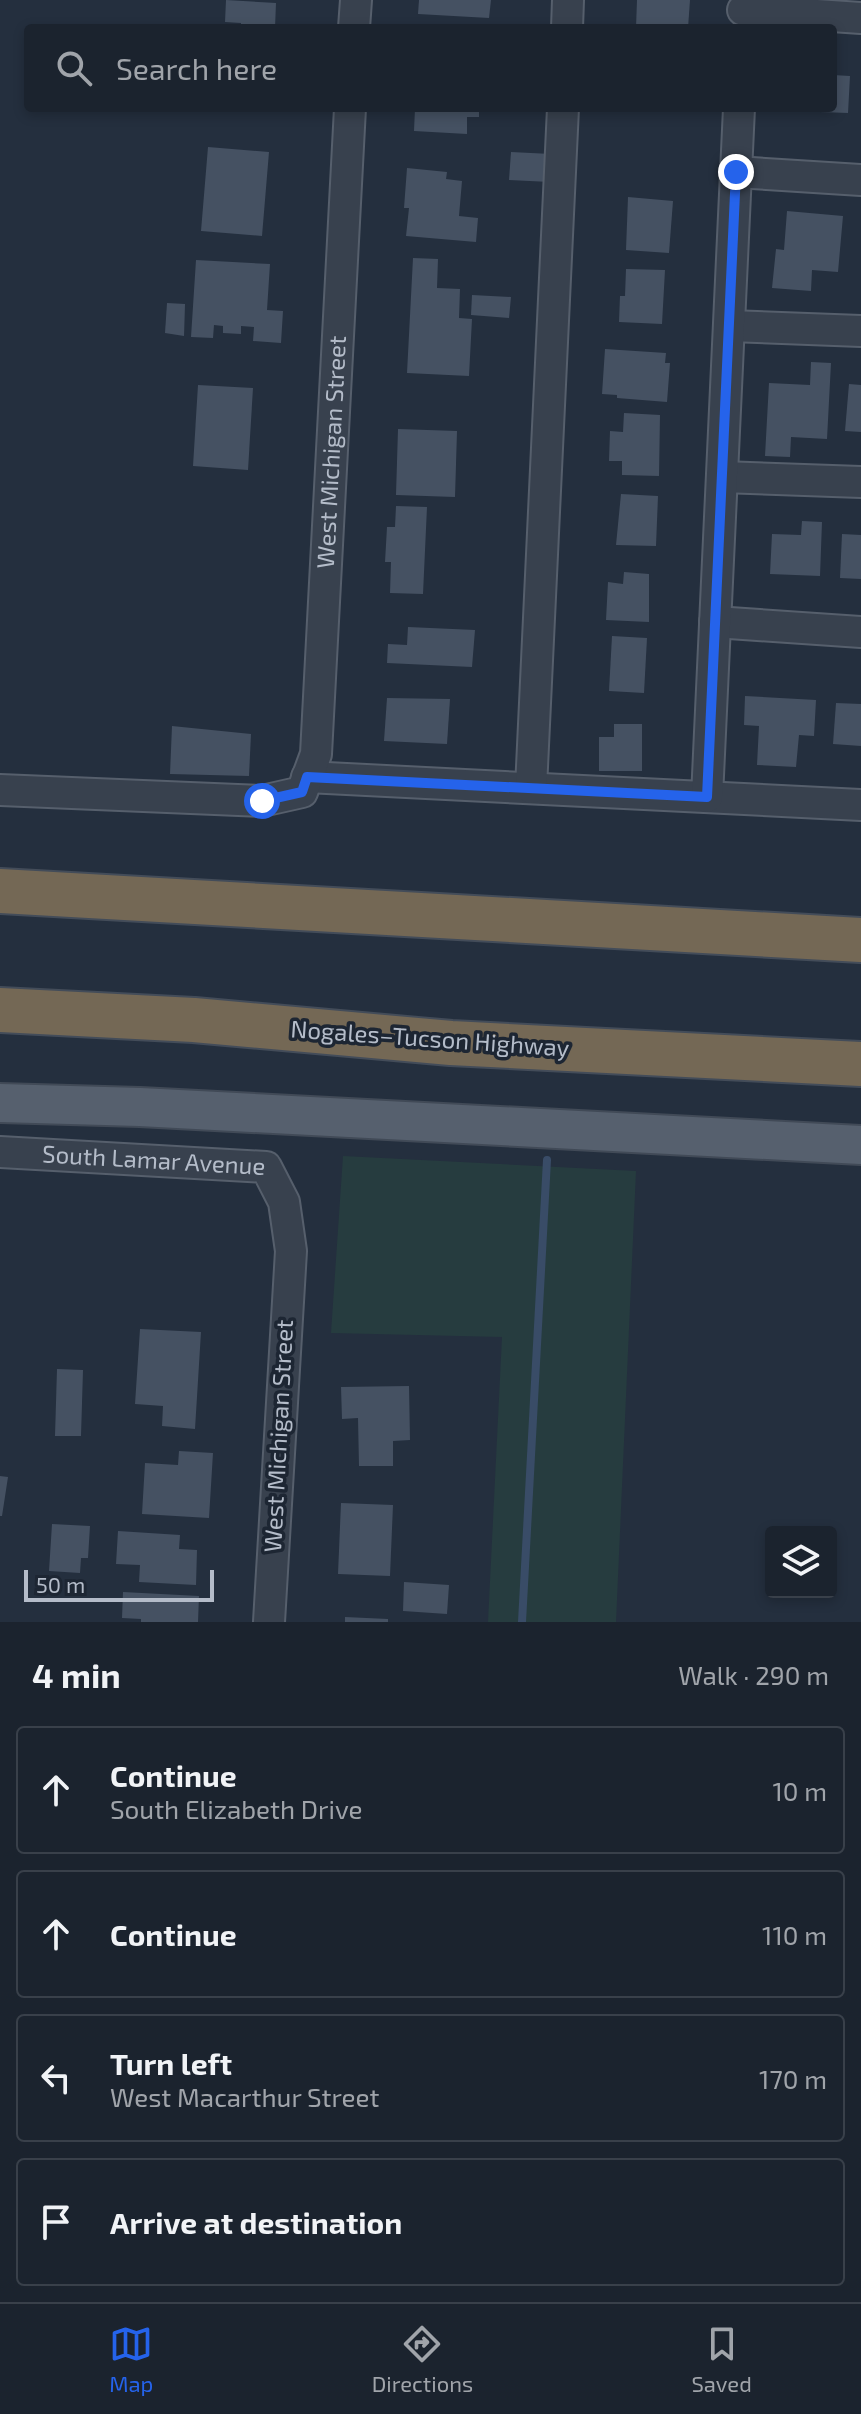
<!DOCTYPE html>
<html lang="en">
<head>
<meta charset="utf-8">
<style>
	:root { --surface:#1b232e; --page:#242b36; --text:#f1f3f6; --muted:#a0a4aa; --line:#39404a; --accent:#2563eb }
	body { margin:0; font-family:"Exo 2",sans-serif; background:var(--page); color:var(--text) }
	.controls { position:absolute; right:24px; bottom:24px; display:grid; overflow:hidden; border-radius:8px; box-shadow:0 4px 12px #0003 }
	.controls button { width:72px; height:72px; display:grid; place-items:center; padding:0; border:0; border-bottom:2px solid var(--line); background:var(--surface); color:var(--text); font:40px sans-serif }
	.scale { position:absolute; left:24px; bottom:20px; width:190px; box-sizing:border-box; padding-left:8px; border:4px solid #b4bcc9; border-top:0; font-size:22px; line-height:28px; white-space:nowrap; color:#b4bcc9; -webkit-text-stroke:6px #1d2633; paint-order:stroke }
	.stop { position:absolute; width:24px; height:24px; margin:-18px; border:6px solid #2563eb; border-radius:50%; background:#fff }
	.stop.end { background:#2563eb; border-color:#fff; box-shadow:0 2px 8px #0008 }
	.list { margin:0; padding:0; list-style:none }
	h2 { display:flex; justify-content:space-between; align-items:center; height:104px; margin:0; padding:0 32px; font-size:34px }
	h2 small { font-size:26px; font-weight:400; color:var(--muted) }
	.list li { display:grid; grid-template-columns:52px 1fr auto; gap:24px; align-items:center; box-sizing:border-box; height:128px; margin:0 16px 16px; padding:0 16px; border:2px solid var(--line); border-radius:8px }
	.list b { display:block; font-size:30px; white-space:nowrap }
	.list p { margin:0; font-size:26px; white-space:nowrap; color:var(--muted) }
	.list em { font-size:26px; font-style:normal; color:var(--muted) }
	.icon { flex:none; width:44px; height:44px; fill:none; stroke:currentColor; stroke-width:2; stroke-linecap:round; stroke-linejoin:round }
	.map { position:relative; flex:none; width:861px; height:1622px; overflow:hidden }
	.search { position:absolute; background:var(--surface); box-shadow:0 4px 12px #0003; left:24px; right:24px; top:24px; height:88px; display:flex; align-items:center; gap:20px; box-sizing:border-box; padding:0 28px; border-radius:8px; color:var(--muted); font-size:30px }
	.sheet { height:680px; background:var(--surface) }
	nav { display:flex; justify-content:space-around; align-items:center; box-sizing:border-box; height:112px; border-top:2px solid var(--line); background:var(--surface); font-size:22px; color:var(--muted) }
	nav a { display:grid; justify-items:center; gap:4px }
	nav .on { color:var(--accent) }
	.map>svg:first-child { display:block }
</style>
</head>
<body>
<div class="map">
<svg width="861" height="1622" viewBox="0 0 861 1622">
	<rect width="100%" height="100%" fill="#242f3e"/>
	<polygon fill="#263c3f" points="343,1156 636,1171 616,1622 488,1622 502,1337 331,1333"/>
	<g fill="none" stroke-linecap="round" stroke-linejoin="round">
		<polyline stroke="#394c67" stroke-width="8" points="522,1622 547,1160"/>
	</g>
	<g fill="#455162">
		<polygon points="226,0 276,3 275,28 241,28 241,23 225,22"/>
		<polygon points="419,0 491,0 489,18 418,14"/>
		<polygon points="637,0 690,0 688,28 636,28"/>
		<polygon points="833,75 850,76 848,113 793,111 792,108 833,108"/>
		<polygon points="415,108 479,108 479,117 467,117 467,134 414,131"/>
		<polygon points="208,147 269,152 262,236 201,231"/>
		<polygon points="511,152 551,154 550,182 509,180"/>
		<polygon points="407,168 447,172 446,179 462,181 459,216 478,218 476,242 406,236 409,208 404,208"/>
		<polygon points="628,197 673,201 669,253 626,250"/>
		<polygon points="787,211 843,216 838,272 812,270 811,291 772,288 776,249 784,250"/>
		<polygon points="413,258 438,259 437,288 460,289 459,318 472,319 469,376 407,373"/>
		<polygon points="196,260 270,264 267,310 283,311 281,343 253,341 254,327 241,326 241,334 223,333 223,326 214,325 213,338 191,337"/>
		<polygon points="626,269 665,270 662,324 619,322 620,296 625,296"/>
		<polygon points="472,295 511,297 509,318 471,315"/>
		<polygon points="167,303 185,304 184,336 165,333"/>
		<polygon points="605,349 666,353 665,363 670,363 667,402 617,398 617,395 602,394"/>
		<polygon points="811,362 831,363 827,439 791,437 790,457 765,456 769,383 810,385"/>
		<polygon points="849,384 861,385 861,432 845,431"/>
		<polygon points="198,385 253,388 248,470 193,466"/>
		<polygon points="624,413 660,415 659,476 622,475 622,461 609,461 610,431 623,432"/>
		<polygon points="398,429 457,431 455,497 396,495"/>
		<polygon points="621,494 658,496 656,546 616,545"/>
		<polygon points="396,506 427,507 423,594 390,593 391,562 385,562 387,527 395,527"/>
		<polygon points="802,521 822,522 820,576 770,574 772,534 801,535"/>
		<polygon points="842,534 861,535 861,579 840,578"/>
		<polygon points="624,572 649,574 649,622 606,620 608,582 623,584"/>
		<polygon points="408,627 475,630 472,667 387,663 388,644 407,645"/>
		<polygon points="612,636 647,638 644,693 609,691"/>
		<polygon points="745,696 816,700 814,736 799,735 796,767 757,765 759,726 744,725"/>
		<polygon points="387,698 450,699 447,744 384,741"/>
		<polygon points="836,703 861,704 861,746 833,744"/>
		<polygon points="614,724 642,724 642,771 599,771 599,737 614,737"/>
		<polygon points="172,726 251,734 249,776 170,774"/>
		<polygon points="140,1329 201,1332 195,1429 162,1426 163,1406 135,1404"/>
		<polygon points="57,1369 83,1370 81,1436 55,1436"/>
		<polygon points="409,1386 410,1440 393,1441 393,1466 359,1466 358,1418 342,1419 341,1387"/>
		<polygon points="179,1451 213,1453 209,1518 142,1514 145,1463 178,1465"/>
		<polygon points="0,1476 8,1477 2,1516 0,1516"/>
		<polygon points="341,1503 393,1505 390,1576 338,1574"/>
		<polygon points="52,1524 90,1526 88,1558 81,1558 80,1573 49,1571"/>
		<polygon points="118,1531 180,1535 179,1549 197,1550 196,1585 139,1582 140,1565 116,1564"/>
		<polygon points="404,1582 449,1585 447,1614 403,1611"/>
		<polygon points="123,1592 199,1596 198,1622 141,1622 141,1619 122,1618"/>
		<polygon points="345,1617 388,1619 388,1622 345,1622"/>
	</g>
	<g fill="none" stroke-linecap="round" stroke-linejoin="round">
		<defs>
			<g id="minor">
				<polyline points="743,10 861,18"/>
				<polyline points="354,28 356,0"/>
				<polyline points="567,28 568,0"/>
				<polyline points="736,172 861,180"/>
				<polyline points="730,326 861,331"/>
				<polyline points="722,477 861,482"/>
				<polyline points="715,622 861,632"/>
				<polyline points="307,777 861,805"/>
				<polyline points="531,788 563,108"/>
				<path id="s1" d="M0 790 262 801 302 792 316 754 350 108"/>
				<polyline points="707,797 739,108"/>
				<path id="s2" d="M0 1152 266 1167 284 1202 291 1251 269 1622"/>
			</g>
			<polyline id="major" points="0,1103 140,1107 861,1145"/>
			<g id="highway">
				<polyline points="0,891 861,940"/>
				<polyline points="0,1010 194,1020 451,1043 861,1064"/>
			</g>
		</defs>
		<use href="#minor" stroke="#565f6c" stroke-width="34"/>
		<use href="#major" stroke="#414a57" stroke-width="42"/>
		<use href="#highway" stroke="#434c59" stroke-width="48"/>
		<use href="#minor" stroke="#38414e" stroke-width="30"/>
		<use href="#major" stroke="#56606e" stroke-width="38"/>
		<use href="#highway" stroke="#746855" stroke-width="44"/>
	</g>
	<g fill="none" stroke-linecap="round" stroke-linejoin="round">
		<polyline stroke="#2563eb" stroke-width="10" points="262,801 302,792 307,777 707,797 736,172"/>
	</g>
	<g text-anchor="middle" stroke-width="7" stroke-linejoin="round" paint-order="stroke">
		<g font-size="24" fill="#b4bcc9" stroke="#1d2633">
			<text dy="8" stroke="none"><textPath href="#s1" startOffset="646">West Michigan Street</textPath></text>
			<text transform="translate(430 1039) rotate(4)" y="8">Nogales–Tucson Highway</text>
			<text dy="8" stroke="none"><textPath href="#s2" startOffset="154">South Lamar Avenue</textPath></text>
			<text transform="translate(279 1436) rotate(-87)" y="8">West Michigan Street</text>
		</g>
	</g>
</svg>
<div class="controls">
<button><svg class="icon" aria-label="layers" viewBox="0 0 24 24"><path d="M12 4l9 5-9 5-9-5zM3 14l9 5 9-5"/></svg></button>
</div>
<div class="scale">50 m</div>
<div class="stop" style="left:262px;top:801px"></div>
<div class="stop end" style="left:736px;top:172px"></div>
<div class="search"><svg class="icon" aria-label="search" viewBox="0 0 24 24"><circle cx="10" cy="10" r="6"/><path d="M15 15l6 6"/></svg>Search here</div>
</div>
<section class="sheet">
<h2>4 min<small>Walk · 290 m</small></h2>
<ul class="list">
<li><svg class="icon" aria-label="ahead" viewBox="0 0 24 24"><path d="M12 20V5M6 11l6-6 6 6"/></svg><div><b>Continue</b><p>South Elizabeth Drive</p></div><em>10 m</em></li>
<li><svg class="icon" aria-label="ahead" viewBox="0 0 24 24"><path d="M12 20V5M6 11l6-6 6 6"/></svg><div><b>Continue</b></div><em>110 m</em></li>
<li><svg class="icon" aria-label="left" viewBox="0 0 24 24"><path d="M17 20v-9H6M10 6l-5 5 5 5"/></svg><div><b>Turn left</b><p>West Macarthur Street</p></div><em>170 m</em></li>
<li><svg class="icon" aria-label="arrive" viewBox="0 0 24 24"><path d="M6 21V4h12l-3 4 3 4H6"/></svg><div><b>Arrive at destination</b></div></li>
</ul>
</section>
<nav>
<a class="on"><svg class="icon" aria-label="map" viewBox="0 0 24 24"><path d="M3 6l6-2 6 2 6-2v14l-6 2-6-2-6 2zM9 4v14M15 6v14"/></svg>Map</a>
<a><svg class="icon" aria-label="directions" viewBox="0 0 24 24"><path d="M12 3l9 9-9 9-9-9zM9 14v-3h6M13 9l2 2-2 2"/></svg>Directions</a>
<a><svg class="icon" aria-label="saved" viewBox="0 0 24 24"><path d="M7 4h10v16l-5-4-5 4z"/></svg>Saved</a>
</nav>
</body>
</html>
